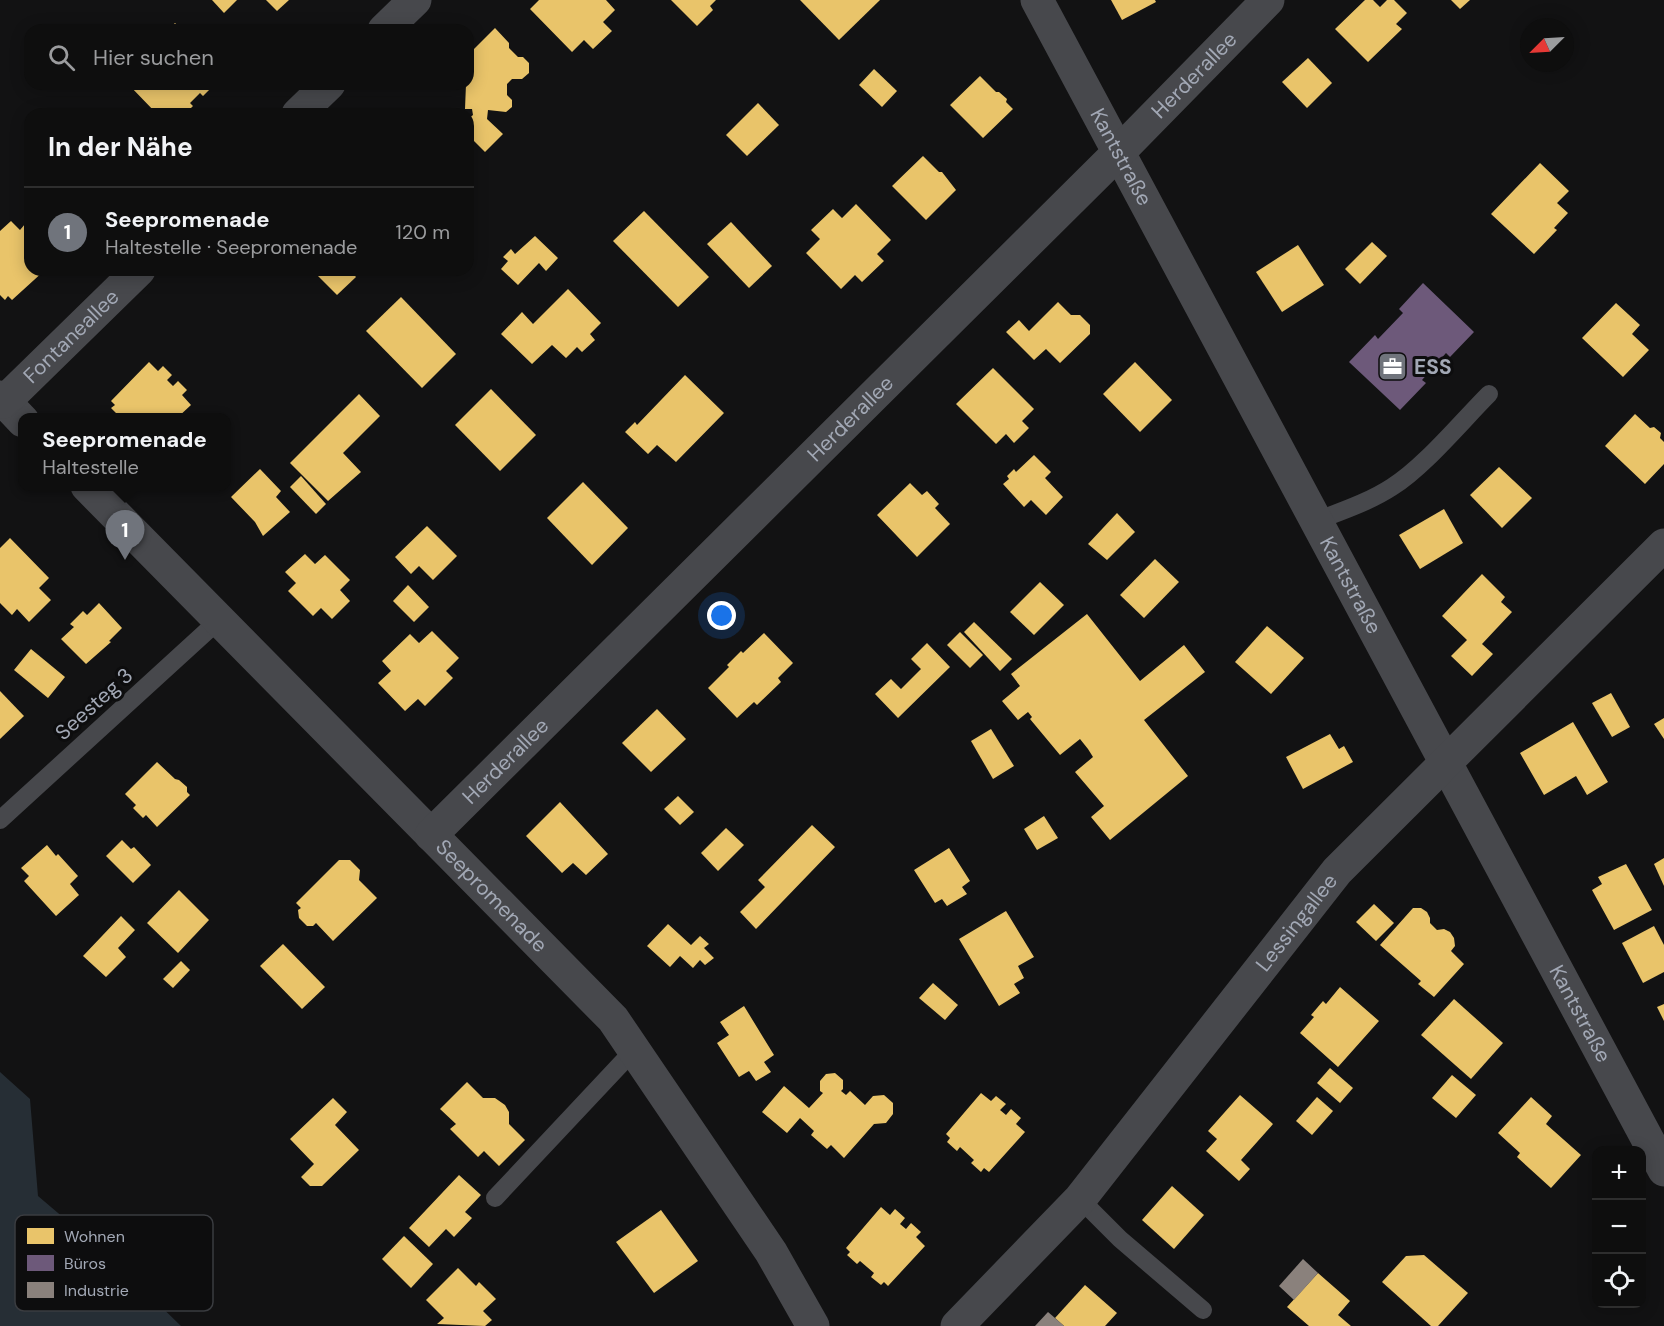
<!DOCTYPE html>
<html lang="de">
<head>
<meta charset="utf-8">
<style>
	:root { --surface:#0e0e0e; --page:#171717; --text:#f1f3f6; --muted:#9b9c9e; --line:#2e2e2e; --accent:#70747c }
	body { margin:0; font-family:"DM Sans",sans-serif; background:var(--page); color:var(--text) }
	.controls { position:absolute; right:18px; bottom:18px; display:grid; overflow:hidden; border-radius:12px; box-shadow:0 3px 15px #0003 }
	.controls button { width:54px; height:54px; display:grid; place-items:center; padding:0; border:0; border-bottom:2px solid var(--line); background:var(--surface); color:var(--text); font:30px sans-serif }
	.compass { position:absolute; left:1520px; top:18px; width:54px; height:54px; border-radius:50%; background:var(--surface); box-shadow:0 3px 15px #0003; rotate:246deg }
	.you { position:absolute; left:722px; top:616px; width:21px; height:21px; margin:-15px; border:4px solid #fff; border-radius:50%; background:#1a73e8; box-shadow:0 0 0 9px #1a73e833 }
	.badge { display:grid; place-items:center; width:39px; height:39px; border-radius:50%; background:var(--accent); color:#fff; font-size:20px; font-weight:700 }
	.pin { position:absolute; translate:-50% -50px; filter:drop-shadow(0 2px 3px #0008) }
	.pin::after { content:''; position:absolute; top:32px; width:21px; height:18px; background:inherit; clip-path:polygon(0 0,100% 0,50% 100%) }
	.popup { position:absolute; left:18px; top:413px; width:213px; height:78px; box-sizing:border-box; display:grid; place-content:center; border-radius:12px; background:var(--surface); filter:drop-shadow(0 2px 4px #0005); font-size:20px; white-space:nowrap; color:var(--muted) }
	.popup b { font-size:22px; color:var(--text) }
	.popup::after { content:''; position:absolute; left:50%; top:100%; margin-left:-12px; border:12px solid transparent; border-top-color:var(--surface) }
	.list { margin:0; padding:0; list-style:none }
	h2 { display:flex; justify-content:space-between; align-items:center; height:78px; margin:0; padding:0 24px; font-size:26px }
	h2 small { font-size:20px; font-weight:400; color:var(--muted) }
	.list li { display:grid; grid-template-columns:39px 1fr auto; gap:18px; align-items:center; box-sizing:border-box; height:90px; padding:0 24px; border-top:2px solid var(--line) }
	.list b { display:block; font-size:22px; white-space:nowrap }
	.list p { margin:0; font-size:20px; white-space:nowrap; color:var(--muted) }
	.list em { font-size:20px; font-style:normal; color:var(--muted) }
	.icon { flex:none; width:33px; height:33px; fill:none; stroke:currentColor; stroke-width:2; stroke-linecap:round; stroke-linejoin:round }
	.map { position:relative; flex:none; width:1664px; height:1326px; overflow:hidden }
	.search { position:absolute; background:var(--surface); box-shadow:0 3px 15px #0003; left:24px; top:24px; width:450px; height:66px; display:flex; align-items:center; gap:15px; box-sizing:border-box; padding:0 21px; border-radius:18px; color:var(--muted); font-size:22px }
	.panel { position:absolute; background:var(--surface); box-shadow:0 3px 15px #0003; left:24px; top:108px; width:450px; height:168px; border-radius:18px }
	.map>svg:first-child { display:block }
</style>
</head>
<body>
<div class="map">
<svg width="1664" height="1326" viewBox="0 0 1664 1326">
	<rect width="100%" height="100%" fill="#121213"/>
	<polygon fill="#262e35" points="0,1072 30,1099 38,1196 111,1258 181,1326 0,1326"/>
	<g fill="#e9c46a">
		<polygon points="212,0 237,0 224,13"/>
		<polygon points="266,0 289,0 277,11"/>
		<polygon points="539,0 606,0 615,10 603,22 612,31 593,49 584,40 572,52 530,9"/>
		<polygon points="671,0 716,0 710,6 713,10 697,26"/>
		<polygon points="800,0 880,0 839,40"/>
		<polygon points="1111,0 1155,0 1156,2 1122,20"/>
		<polygon points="1365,0 1373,0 1380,7 1387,0 1394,0 1407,13 1396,24 1402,29 1368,62 1335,29"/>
		<polygon points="1451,0 1470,0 1460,9"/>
		<polygon points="175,23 182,30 168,30"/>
		<polygon points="495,28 509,43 509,48 518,57 523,57 529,63 529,73 522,79 512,79 507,84 507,95 512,100 512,107 506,112 488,110 487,119 503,134 485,152 468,135 468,119 473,115 472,109 465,109 466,84 468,84 468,55"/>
		<polygon points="1308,58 1332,83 1307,108 1282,82"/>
		<polygon points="874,69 897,91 882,107 859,85"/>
		<polygon points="980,76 996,92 999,92 1007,99 1006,102 1013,109 983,138 950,105"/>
		<polygon points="128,84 215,84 203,96 200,93 190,103 193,106 185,114 157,114"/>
		<polygon points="758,103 779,125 747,156 726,135"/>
		<polygon points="923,156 939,172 942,172 956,190 926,220 892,186"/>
		<polygon points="1540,163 1569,191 1557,203 1568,213 1554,228 1557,230 1534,254 1491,214"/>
		<polygon points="856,204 891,240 877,254 884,261 862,282 855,275 841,289 806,253 820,239 811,230 833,209 842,218"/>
		<polygon points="644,211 709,277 678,307 613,241"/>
		<polygon points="11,221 20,230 25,224 30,229 28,239 30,241 30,270 45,270 12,300 8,296 5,300 0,295 0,231"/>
		<polygon points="731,222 772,266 749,288 707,244"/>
		<polygon points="535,236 558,258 546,271 539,263 518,285 501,269 508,261 503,257 511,249 515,254"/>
		<polygon points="1372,242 1387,256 1360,284 1345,269"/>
		<polygon points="1298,245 1324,285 1282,312 1256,272"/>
		<polygon points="312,270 350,270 356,277 337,295"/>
		<polygon points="568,289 601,323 590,334 595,340 582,352 577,347 566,358 552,345 532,364 501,334 522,312 533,324"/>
		<polygon points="401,297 456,354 422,388 366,331"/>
		<polygon points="1058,302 1071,315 1080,315 1090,325 1090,334 1060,363 1046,349 1034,360 1006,332 1019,320 1029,331"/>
		<polygon points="1616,303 1640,325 1632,334 1649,350 1623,377 1582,338"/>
		<polygon points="149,362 158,371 163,366 172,375 167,380 173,386 178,381 187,390 182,395 191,405 177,418 128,418 124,413 120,417 111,408 115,405 111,401"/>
		<polygon points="1135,362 1172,400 1140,432 1103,394"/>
		<polygon points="993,368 1034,409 1022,421 1029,428 1014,443 1006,434 996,444 956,404"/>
		<polygon points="685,375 724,413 676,462 657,445 648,454 625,432 635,422 637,425"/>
		<polygon points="491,389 536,435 500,471 455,425"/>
		<polygon points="359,394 380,416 343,453 361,472 328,501 290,463"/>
		<polygon points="1635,414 1650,428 1654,427 1661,433 1660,438 1664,442 1664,464 1645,484 1605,446"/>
		<polygon points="1034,455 1051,472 1045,478 1063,497 1046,515 1031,500 1024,507 1003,484 1009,479 1007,476 1014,469 1016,472"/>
		<polygon points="1499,467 1532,498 1502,528 1470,495"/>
		<polygon points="260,469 281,491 276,497 290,512 263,536 255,522 231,497"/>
		<polygon points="301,476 326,504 316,514 290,487"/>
		<polygon points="583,482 628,528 592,565 547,518"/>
		<polygon points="910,483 922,495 927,491 939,504 935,508 950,524 917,557 877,515"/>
		<polygon points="1444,509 1463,543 1420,569 1399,535"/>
		<polygon points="1117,513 1135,532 1107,560 1088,544"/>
		<polygon points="427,526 457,556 433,580 419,566 411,574 395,557"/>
		<polygon points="10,538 49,578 39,588 51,600 29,622 17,609 12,615 0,603 0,548"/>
		<polygon points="305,554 315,564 325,555 350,580 340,590 350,601 332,619 321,608 313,616 288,591 296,583 285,572"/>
		<polygon points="1155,559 1179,582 1144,618 1120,595"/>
		<polygon points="1482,574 1505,597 1501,602 1512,612 1482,644 1493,654 1472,676 1451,656 1467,640 1442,616"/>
		<polygon points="1040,582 1064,605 1034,635 1010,612"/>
		<polygon points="408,585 429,607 414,622 393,601"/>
		<polygon points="99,603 122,628 109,641 111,642 86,664 61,639 74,627 70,624 83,611 87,615"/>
		<polygon points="1087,614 1140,681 1184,645 1205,672 1144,720 1188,776 1110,840 1091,817 1104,806 1075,772 1093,757 1088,749 1080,739 1060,755 1030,719 1032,717 1028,712 1018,720 1002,701 1020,686 1011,674"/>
		<polygon points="974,622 1012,659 1000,671 964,632"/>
		<polygon points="1267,626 1304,658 1271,694 1235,662"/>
		<polygon points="432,631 459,658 446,671 453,678 425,706 418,699 405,711 378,683 391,671 382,661 410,634 419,643"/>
		<polygon points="960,632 983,655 970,668 947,645"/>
		<polygon points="764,633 793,663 778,678 781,682 757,705 754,702 737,718 708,688 729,667 727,665 741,651 743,653"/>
		<polygon points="927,643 950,667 898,718 875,694 891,679 901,689 921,669 911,659"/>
		<polygon points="31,649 65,677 48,698 14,670"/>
		<polygon points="0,691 24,716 0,739"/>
		<polygon points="1611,693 1630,727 1612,737 1592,703"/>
		<polygon points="657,709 686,739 651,772 622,743"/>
		<polygon points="1664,718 1664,739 1654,724"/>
		<polygon points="1573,722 1608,782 1587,795 1576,776 1544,795 1520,753"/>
		<polygon points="991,729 1014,766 993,779 971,741"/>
		<polygon points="1330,734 1339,749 1344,746 1353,762 1303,789 1286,757"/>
		<polygon points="157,762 175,779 179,780 187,787 187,792 190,795 157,827 146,815 143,818 133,808 136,805 125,794"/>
		<polygon points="678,796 694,812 680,825 664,809"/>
		<polygon points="560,802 608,854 586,875 573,863 562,873 526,836"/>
		<polygon points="1044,816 1058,838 1037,850 1024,829"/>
		<polygon points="812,825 835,847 756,929 740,912 765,887 758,880"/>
		<polygon points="726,828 744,845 718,871 701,853"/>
		<polygon points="122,840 131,849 134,847 151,865 133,883 106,856"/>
		<polygon points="47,845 56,856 58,854 78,876 70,884 79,895 56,916 24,881 29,876 21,868"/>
		<polygon points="949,848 970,881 962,887 967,894 947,906 942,899 935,903 914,870"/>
		<polygon points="1664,858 1664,886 1654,864"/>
		<polygon points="339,860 350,860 360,870 359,880 377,898 333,941 316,923 313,926 307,926 299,918 298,910 301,908 296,903"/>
		<polygon points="1626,864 1652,910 1614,930 1592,890 1602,884 1598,877"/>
		<polygon points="179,890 209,920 178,953 147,923"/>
		<polygon points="1374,904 1394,923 1376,941 1356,922"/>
		<polygon points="1413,908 1421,908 1427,912 1430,918 1430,923 1437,930 1444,929 1450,932 1454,938 1455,946 1451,951 1464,964 1434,997 1418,984 1421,981 1380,945"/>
		<polygon points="1006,911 1034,957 1018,966 1024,978 1014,984 1020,993 999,1006 959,939"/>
		<polygon points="121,916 135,930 118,948 126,957 106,977 83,956"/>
		<polygon points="668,924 691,945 700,936 709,944 704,948 714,958 705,965 700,960 693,968 680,956 670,967 647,946"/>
		<polygon points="1654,926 1664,945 1664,972 1643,983 1622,943"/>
		<polygon points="283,944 325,987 302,1009 260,966"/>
		<polygon points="181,961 190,970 173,988 163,979"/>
		<polygon points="933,983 958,1005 945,1020 919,998"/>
		<polygon points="1340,987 1379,1021 1338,1067 1300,1033 1314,1017 1311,1015 1323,1001 1326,1004"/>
		<polygon points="1454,999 1503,1043 1471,1079 1421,1035"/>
		<polygon points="1664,1004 1664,1021 1657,1007"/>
		<polygon points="744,1006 774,1055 764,1062 771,1072 756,1081 749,1071 739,1077 717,1043 729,1035 720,1022"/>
		<polygon points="1330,1068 1353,1088 1340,1103 1317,1083"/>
		<polygon points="835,1073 843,1080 843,1089 841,1091 846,1095 850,1091 865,1105 873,1096 884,1095 893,1103 893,1114 886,1123 874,1124 844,1158 831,1145 827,1149 811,1135 814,1131 800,1118 787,1133 762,1112 784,1086 809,1108 823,1093 820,1091 820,1081 826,1074"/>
		<polygon points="1452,1075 1476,1095 1456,1118 1432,1098"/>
		<polygon points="467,1082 483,1098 495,1098 505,1105 509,1112 509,1124 525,1140 499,1166 484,1151 478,1157 450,1129 456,1124 440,1109"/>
		<polygon points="981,1093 991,1101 996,1096 1006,1104 1000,1110 1006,1115 1011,1109 1021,1118 1016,1124 1025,1132 989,1172 984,1168 981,1172 971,1163 974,1160 960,1147 957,1151 947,1142 950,1138 946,1134"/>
		<polygon points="1240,1095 1273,1124 1241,1160 1250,1169 1239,1181 1206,1151 1217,1139 1208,1131"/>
		<polygon points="1317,1097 1333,1111 1312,1135 1296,1121"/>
		<polygon points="1531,1097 1552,1116 1546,1124 1581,1155 1551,1188 1517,1157 1520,1153 1498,1133"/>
		<polygon points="333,1098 347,1112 335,1125 359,1150 322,1186 310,1186 301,1177 314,1164 290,1139"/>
		<polygon points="459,1175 481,1195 465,1212 472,1218 454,1237 446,1229 429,1247 409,1228"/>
		<polygon points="1172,1186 1204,1215 1174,1249 1142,1220"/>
		<polygon points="881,1207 890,1215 895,1209 905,1218 900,1224 906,1229 911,1223 921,1232 916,1237 925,1246 888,1286 884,1282 881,1285 871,1277 874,1273 860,1261 857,1264 847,1255 850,1252 846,1248"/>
		<polygon points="661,1210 698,1261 654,1293 616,1242"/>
		<polygon points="404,1236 433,1264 411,1288 382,1259"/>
		<polygon points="1424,1255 1468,1293 1438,1326 1431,1326 1382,1282 1406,1256"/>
		<polygon points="458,1268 476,1286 479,1282 496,1299 483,1311 492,1320 485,1326 437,1324 444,1318 426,1300"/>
		<polygon points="1318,1273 1350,1301 1338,1315 1351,1326 1309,1326 1287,1307"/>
		<polygon points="1085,1285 1117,1313 1105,1326 1064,1326 1055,1318"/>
	</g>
	<polygon fill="#6d597a" points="1423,283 1474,332 1450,357 1446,353 1422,380 1426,383 1400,410 1349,362 1375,335 1378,339 1403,313 1399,309"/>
	<g fill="#8a817c">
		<polygon points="1303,1259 1318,1273 1294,1300 1279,1286"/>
		<polygon points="1048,1312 1055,1318 1064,1326 1035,1326"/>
	</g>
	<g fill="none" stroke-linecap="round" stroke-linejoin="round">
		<g stroke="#47484c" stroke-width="18">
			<path d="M1316 521C1342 511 1369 502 1392 487 1424 467 1461 422 1489 394"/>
			<polyline points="0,820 219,620"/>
			<polyline points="495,1198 634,1050"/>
			<polyline points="1080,1199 1120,1239 1203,1310"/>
		</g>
		<g stroke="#47484c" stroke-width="33">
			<path id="s1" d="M1037 0 1664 1170"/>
			<polyline points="384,30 415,0"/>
			<polyline points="298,114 329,84"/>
			<polyline points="0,397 23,421"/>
			<path id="s2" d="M4 402 139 270"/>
			<path id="s3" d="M87 486 613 1019 771 1252 813 1326"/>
			<path id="s4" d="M431 835 1119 152 1268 0"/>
			<path id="s5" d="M957 1326 1080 1199 1337 871 1664 545"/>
		</g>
	</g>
	<defs>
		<symbol id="office-square" viewBox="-11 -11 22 22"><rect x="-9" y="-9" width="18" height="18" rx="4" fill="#70747c" stroke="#0d0d0e"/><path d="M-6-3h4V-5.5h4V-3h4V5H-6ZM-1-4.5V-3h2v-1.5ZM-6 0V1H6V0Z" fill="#fff"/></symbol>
	</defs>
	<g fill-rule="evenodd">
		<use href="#office-square" x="1376" y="350" width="33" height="33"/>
	</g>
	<g text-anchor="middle" stroke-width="6" stroke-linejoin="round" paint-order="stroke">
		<g font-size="21" fill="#a2a8b5" stroke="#0d0d0e">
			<text dy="7" stroke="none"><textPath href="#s4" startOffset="1077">Herderallee</textPath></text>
			<text dy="7" stroke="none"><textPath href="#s1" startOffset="178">Kantstraße</textPath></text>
			<text dy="7" stroke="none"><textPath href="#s2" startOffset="94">Fontaneallee</textPath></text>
			<text dy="7" stroke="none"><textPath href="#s4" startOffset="591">Herderallee</textPath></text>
			<text dy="7" stroke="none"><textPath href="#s1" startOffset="664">Kantstraße</textPath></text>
			<text transform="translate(94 704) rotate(-42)" y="7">Seesteg 3</text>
			<text dy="7" stroke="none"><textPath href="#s4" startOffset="105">Herderallee</textPath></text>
			<text dy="7" stroke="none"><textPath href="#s3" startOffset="576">Seepromenade</textPath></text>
			<text dy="7" stroke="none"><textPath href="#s5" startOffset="528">Lessingallee</textPath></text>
			<text dy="7" stroke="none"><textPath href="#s1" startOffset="1150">Kantstraße</textPath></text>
		</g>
		<g font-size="21" font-weight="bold" fill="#a2a8b5" stroke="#0d0d0e" text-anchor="start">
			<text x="1414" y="374">ESS</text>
		</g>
	</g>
	<rect x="15" y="1215" width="198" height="96" rx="9" fill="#0d0d0e" stroke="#3a3c40" stroke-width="1.5"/>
	<rect x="27" y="1228" width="27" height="16" fill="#e9c46a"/>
	<rect x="27" y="1255" width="27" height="16" fill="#6d597a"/>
	<rect x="27" y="1282" width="27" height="16" fill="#8a817c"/>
	<g font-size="16" fill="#a2a8b5">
		<text x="64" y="1242">Wohnen</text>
		<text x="64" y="1269">Büros</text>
		<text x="64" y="1296">Industrie</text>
	</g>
</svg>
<div class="controls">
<button>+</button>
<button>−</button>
<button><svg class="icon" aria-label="locate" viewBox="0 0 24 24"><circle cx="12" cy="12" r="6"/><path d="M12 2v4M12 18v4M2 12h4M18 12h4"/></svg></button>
</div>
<svg class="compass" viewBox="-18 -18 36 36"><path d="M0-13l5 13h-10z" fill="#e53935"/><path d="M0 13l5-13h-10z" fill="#9b9c9e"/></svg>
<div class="you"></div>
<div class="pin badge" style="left:125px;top:560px">1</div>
<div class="popup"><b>Seepromenade</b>Haltestelle</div>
<div class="search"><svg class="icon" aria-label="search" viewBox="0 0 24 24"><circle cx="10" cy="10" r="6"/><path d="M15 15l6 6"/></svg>Hier suchen</div>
<section class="panel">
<h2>In der Nähe<small></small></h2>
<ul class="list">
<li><span class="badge">1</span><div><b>Seepromenade</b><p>Haltestelle · Seepromenade</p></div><em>120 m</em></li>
</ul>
</section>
</div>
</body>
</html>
